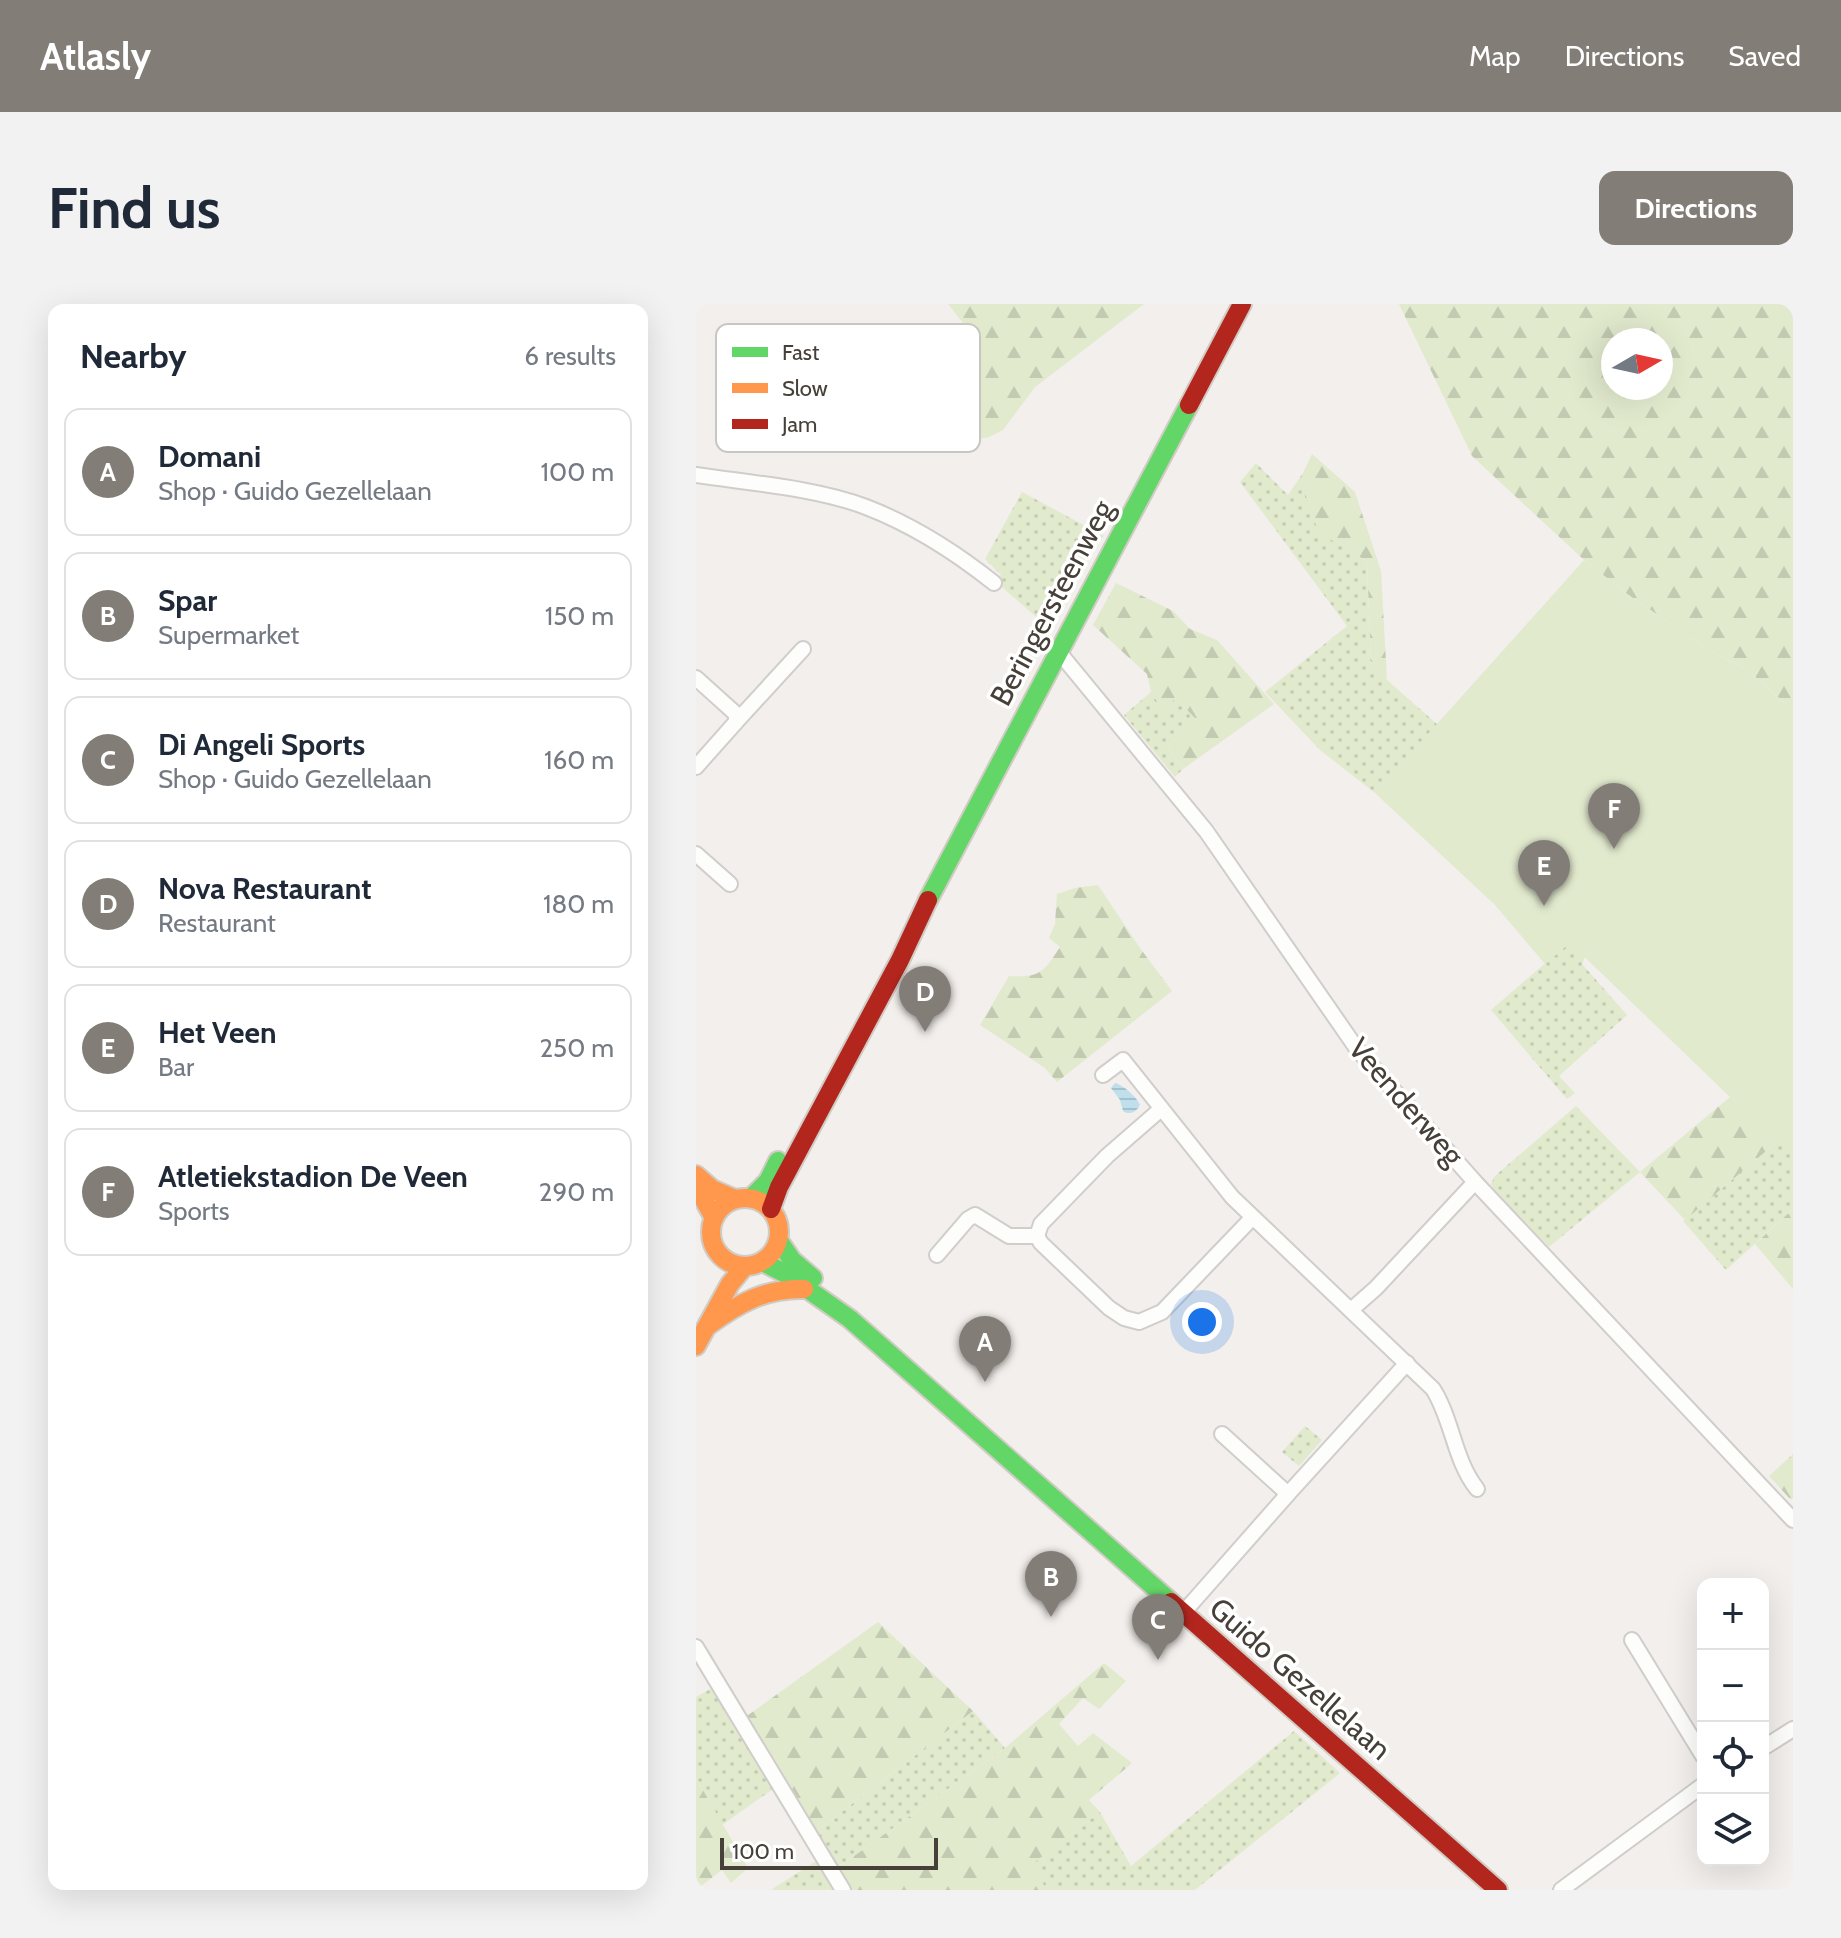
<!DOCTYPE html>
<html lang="en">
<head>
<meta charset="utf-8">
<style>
	:root { --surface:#fff; --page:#f2f2f3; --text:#1f2937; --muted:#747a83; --line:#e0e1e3; --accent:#837d77 }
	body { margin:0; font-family:Cabin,sans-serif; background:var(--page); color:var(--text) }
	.controls { position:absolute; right:24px; bottom:24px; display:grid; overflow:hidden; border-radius:16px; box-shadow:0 8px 32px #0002 }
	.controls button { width:72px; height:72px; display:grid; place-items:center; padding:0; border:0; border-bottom:2px solid var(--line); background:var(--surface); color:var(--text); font:40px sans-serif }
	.compass { position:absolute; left:905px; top:24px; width:72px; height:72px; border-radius:50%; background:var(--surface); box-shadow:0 8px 32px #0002; rotate:81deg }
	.scale { position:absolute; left:24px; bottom:20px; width:218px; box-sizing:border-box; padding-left:8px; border:4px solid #474038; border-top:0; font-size:22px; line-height:28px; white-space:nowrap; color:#474038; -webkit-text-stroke:6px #fff; paint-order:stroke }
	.you { position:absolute; left:506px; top:1018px; width:28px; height:28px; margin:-20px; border:6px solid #fff; border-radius:50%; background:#1a73e8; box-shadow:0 0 0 12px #1a73e833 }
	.badge { display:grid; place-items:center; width:52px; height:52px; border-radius:50%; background:var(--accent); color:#fff; font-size:26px; font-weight:700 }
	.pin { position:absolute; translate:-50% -66px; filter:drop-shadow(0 2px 4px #0008) }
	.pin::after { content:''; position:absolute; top:42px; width:28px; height:24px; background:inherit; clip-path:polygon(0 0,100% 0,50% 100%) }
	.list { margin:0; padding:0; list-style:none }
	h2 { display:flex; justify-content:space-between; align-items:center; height:104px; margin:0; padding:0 32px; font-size:34px }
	h2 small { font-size:26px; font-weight:400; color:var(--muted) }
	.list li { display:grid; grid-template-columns:52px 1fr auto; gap:24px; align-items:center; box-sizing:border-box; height:128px; margin:0 16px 16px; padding:0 16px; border:2px solid var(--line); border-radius:16px }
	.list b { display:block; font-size:30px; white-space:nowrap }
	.list p { margin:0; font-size:26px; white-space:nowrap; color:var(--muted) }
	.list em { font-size:26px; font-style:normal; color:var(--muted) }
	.icon { flex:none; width:44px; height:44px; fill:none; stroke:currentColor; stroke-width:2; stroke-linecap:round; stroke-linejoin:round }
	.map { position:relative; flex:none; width:1097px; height:1586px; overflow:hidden; border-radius:16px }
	header { display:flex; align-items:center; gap:48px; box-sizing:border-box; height:112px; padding:0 40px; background:var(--accent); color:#fff }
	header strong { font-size:38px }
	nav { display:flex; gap:44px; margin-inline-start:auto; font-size:28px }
	.intro { display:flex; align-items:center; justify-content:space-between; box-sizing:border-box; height:192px; padding:0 48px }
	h1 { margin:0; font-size:56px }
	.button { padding:20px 36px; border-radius:16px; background:var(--accent); color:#fff; font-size:28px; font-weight:700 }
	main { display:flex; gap:48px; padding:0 48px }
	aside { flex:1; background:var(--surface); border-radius:16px; box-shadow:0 8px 32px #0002 }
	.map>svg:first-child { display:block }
</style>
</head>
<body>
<header>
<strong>Atlasly</strong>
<nav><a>Map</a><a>Directions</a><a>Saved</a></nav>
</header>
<div class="intro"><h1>Find us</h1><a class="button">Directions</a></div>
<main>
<aside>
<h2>Nearby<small>6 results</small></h2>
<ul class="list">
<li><span class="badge">A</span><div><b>Domani</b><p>Shop · Guido Gezellelaan</p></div><em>100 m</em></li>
<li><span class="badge">B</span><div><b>Spar</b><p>Supermarket</p></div><em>150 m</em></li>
<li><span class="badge">C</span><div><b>Di Angeli Sports</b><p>Shop · Guido Gezellelaan</p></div><em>160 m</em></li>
<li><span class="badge">D</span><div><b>Nova Restaurant</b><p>Restaurant</p></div><em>180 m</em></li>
<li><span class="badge">E</span><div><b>Het Veen</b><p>Bar</p></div><em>250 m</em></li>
<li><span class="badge">F</span><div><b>Atletiekstadion De Veen</b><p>Sports</p></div><em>290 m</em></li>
</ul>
</aside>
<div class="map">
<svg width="1097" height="1586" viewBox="0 0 1097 1586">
	<defs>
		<pattern id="green-dots" width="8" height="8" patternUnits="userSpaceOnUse" patternTransform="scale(2)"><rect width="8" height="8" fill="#e2eace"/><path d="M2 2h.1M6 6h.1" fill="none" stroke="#c3cab2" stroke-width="1.8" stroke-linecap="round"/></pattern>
		<pattern id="forest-firs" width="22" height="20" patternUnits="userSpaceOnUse" patternTransform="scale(2)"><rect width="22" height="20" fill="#e2eace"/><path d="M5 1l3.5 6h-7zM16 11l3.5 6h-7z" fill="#c3cab2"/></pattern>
		<pattern id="water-rules" width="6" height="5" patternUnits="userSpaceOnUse" patternTransform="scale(2)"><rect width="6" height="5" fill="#c0dfec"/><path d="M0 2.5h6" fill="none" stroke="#a6c0cb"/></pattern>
	</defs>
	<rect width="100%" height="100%" fill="#f2efec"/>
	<g fill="url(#green-dots)">
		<polygon points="560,159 592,191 607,169 636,236 654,244 671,259 675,355 691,376 742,421 679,489 624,446 569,388 651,322 544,178"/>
		<polygon points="326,188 408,232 392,250 355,318 346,318 299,277 305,271 289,255"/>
		<polygon points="455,388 468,407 479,394 501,416 471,443 487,465 479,473 428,411"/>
		<polygon points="874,638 889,653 886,660 931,711 863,772 879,789 871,795 795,706"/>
		<polygon points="880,802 944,868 853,943 800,890 795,880 799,872"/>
		<polygon points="1083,836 1097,849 1097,905 1030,966 987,917"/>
		<polygon points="609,1122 626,1136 603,1162 586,1148"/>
		<polygon points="18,1383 77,1485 26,1521 0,1474 0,1393"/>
		<polygon points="277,1407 309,1444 140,1565 118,1529"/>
		<polygon points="598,1427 644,1469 499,1586 351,1586 334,1561 404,1508 435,1562"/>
		<polygon points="120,1557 139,1586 75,1586"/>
	</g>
	<g fill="url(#forest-firs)" fill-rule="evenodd">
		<polygon points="252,0 448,0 339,83 307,126 293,133 276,137 264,132 248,119 236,85 221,97 207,80 275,29"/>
		<path d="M703 0H1097V406L1050 365 1013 346 931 290 888 256 776 152ZM917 36H965V84H917Z"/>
		<polygon points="616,150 659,188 685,267 691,376 675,355 671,259 654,244 628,233 620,221 609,193 607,169"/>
		<polygon points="420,279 477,307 494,325 521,336 578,400 487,465 471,443 501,416 479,394 468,408 455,388 451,370 397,321"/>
		<path d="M402 581 444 644 476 687 361 778 349 764 284 721 313 672C344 674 348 668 364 643L353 634 359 620 361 590 379 584Z"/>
		<polygon points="1034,793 1083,836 989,916 944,868"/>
		<polygon points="1097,905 1097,985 1059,940"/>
		<polygon points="1097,1150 1097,1194 1095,1196 1073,1172"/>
		<polygon points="182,1318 277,1407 118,1529 48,1414"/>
		<polygon points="408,1359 430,1377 403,1405 387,1394 363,1420 382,1442 397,1429 436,1459 393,1496 404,1508 335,1561 351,1586 153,1586 140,1565 309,1444"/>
		<polygon points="0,1474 52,1564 35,1579 26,1566 0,1586"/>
	</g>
	<polygon fill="#e2eace" points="888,256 931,290 1013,346 1050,365 1097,406 1097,849 1034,793 874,639 849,660 799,601 679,489"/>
	<path fill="url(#water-rules)" d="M419 779C426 780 442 794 444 801 441 807 434 812 427 807L424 796 415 784Z"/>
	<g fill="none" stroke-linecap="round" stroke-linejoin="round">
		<defs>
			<g id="street">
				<path d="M0 171C53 179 121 184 170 203 217 221 259 248 298 279"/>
				<polyline points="362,347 510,527 661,745 779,878 1097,1216"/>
				<polyline points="0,374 40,410 40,418 0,463"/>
				<polyline points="40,418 107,345"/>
				<polyline points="0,550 34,580"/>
				<path d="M407 771 427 756 536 893 737 1085C757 1117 758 1156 781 1185"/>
				<polyline points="465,805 411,852 345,920 341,932 345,939 413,1004 428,1014 443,1018 466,1008 556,914"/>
				<polyline points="241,951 272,915 279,911 313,932 341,932"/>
				<polyline points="655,1006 680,984 779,878"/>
				<polyline points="592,1190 711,1059"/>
				<polyline points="487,1309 592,1190 526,1130"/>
				<polyline points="936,1336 1007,1452"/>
				<polyline points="0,1343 147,1586"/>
				<polyline points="1067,1444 1097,1425"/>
				<polyline points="865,1586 1007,1481"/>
			</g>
			<g id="fast">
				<polyline points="232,596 493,101"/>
				<polyline points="55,894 72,877 82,857"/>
				<polyline points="83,937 96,956 117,974"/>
				<polyline points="67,958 90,970 154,1015 475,1298"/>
			</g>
			<g id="slow">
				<polyline points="0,871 16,885 39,895"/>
				<polyline points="0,888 8,896 18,914"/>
				<circle cx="49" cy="928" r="34"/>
				<path d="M13 1021C43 999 70 984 108 985"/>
				<polyline points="0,1042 34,980 48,963"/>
			</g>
			<g id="jam">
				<polyline points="493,101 546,0"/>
				<polyline points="75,905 83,883 204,656 232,596"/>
				<polyline points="475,1298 802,1586"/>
			</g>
		</defs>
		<use href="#street" stroke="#d0cdca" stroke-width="18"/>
		<use href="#fast" stroke="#d0cbc3" stroke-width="22"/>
		<use href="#slow" stroke="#d0cbc3" stroke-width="22"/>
		<use href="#jam" stroke="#d0cbc3" stroke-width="22"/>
		<use href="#street" stroke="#fdfdfc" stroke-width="14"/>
		<use href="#fast" stroke="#63d668" stroke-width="18"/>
		<use href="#slow" stroke="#ff974d" stroke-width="18"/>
		<use href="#jam" stroke="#b3261e" stroke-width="18"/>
	</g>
	<g text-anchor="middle" stroke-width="7" stroke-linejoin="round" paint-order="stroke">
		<g font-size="30" fill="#474038" stroke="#fff">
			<text transform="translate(356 299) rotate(-62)" y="10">Beringersteenweg</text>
			<text transform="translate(710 798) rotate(49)" y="10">Veenderweg</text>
			<text transform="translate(604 1375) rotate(41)" y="10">Guido Gezellelaan</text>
		</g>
	</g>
	<rect x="20" y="20" width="264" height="128" rx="12" fill="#fff" stroke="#c8c6c3" stroke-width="2"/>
	<rect x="36" y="43" width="36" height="10" fill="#63d668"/>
	<rect x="36" y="79" width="36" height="10" fill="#ff974d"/>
	<rect x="36" y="115" width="36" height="10" fill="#b3261e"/>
	<g font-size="22" fill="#474038">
		<text x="86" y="56">Fast</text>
		<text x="86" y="92">Slow</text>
		<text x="86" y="128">Jam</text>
	</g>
</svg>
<div class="controls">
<button>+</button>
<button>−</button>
<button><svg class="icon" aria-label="locate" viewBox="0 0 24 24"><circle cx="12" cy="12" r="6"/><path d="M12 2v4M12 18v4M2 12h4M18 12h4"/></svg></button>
<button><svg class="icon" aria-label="layers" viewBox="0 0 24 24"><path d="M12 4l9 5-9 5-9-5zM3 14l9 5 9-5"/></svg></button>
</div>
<svg class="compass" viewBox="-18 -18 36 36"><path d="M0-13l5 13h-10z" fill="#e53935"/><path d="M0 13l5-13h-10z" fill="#747a83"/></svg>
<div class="scale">100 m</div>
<div class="you"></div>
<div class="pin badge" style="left:289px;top:1078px">A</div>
<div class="pin badge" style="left:355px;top:1313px">B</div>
<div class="pin badge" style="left:462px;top:1356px">C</div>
<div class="pin badge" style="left:229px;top:728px">D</div>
<div class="pin badge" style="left:848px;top:602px">E</div>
<div class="pin badge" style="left:918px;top:545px">F</div>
</div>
</main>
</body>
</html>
